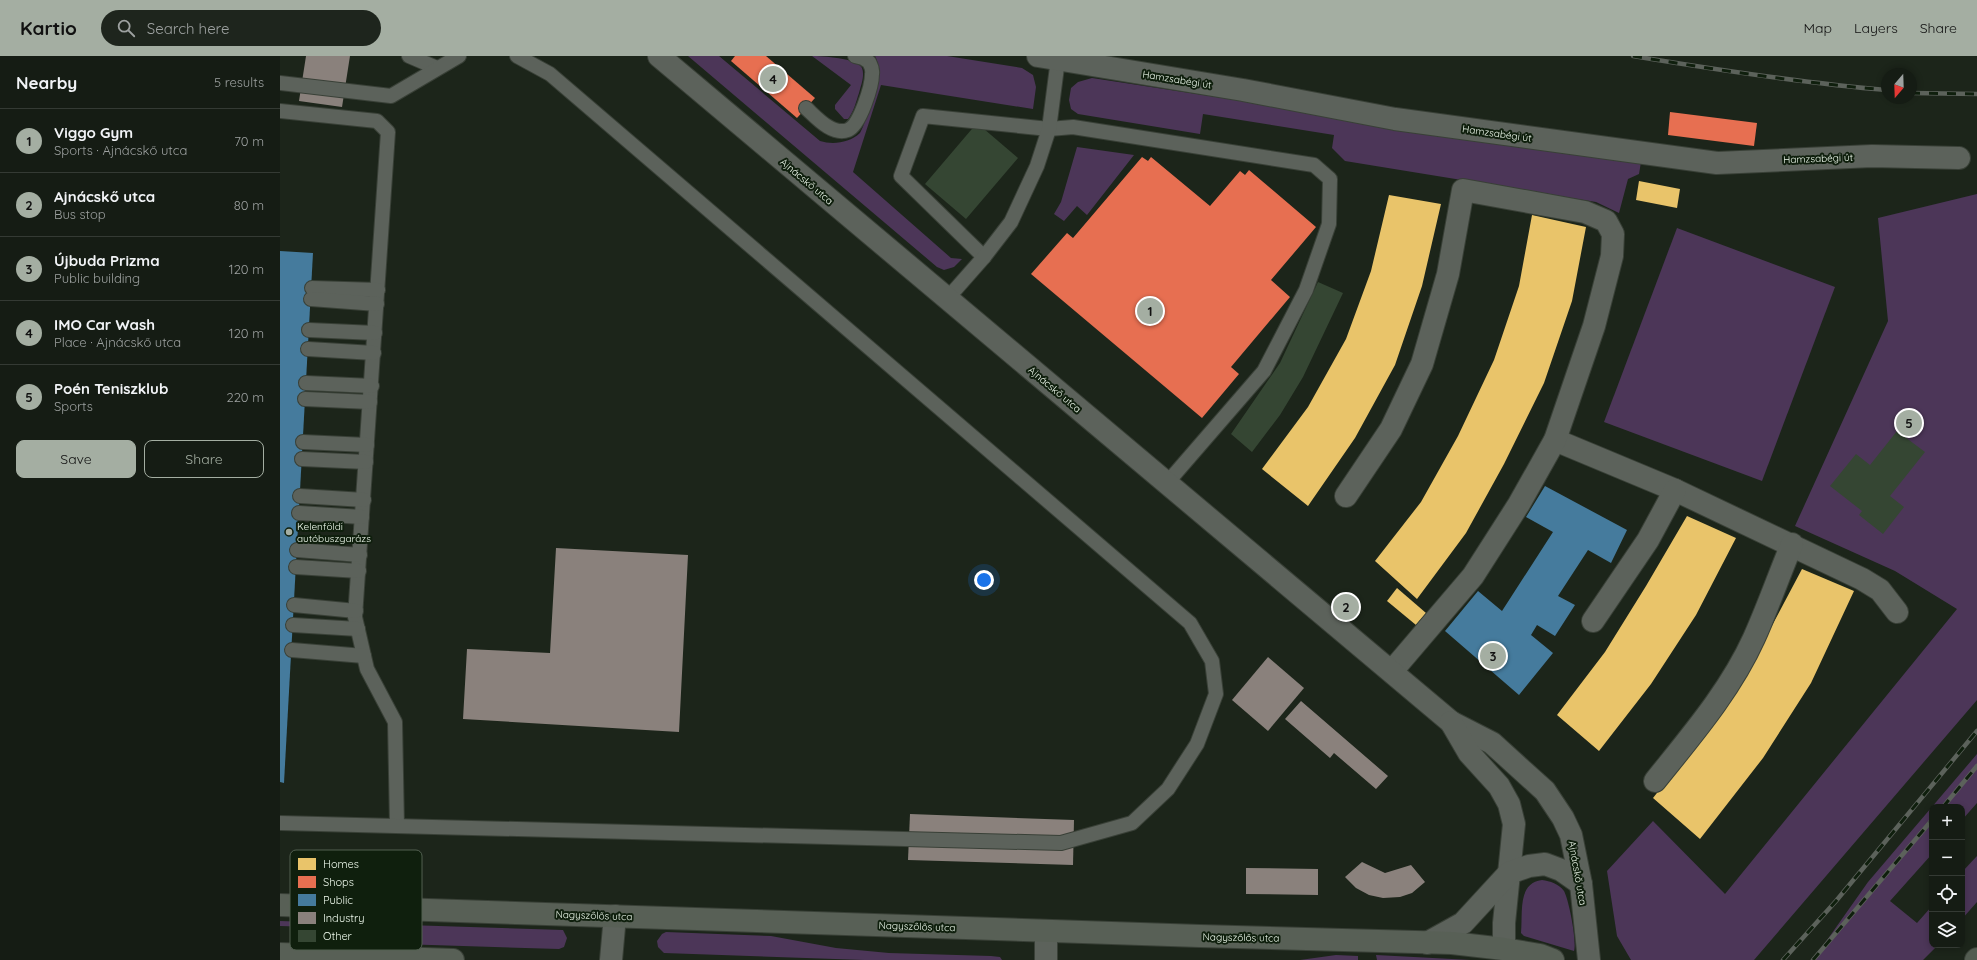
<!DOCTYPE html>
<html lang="en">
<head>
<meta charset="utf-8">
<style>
	:root { --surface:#151c14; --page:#1e251d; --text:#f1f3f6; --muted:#9da1a0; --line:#343a34; --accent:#a4aea2 }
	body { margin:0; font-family:Quicksand,sans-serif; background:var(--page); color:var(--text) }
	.controls { position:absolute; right:12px; bottom:12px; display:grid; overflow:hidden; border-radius:8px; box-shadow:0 2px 6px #0003 }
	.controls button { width:36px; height:36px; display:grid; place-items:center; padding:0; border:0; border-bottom:1px solid var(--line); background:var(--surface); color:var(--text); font:20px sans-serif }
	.compass { position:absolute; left:1601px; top:12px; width:36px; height:36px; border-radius:50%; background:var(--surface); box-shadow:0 2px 6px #0003; rotate:199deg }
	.you { position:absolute; left:704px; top:524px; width:14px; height:14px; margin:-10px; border:3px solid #fff; border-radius:50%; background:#1a73e8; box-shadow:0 0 0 6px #1a73e833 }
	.badge { display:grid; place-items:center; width:26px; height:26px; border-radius:50%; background:var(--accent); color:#111; font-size:13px; font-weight:700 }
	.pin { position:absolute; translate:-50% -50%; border:2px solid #fff; box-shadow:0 1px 4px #0006 }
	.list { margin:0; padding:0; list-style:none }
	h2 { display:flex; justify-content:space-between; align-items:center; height:52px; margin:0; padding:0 16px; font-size:17px }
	h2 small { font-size:13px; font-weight:400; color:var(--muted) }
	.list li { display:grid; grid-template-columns:26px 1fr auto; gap:12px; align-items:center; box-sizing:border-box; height:64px; padding:0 16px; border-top:1px solid var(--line) }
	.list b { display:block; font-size:15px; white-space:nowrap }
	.list p { margin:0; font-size:13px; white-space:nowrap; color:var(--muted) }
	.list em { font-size:13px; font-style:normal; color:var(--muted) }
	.actions { display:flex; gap:8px; padding:12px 16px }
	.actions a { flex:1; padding:9px 0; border:1px solid var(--accent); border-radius:8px; text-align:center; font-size:14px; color:var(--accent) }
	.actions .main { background:var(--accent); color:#111 }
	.icon { flex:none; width:22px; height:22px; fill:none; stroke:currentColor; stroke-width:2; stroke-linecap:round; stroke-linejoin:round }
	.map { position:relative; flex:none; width:1697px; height:904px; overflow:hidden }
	header { display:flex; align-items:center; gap:24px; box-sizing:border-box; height:56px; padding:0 20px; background:var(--accent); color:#111 }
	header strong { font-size:19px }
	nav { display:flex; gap:22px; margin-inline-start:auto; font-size:14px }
	.search { width:280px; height:36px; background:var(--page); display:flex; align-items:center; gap:10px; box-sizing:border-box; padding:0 14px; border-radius:22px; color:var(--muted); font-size:15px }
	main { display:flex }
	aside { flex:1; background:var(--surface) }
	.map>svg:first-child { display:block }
</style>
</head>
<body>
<header>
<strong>Kartio</strong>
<div class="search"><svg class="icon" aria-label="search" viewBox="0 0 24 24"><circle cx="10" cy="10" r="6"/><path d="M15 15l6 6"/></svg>Search here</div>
<nav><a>Map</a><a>Layers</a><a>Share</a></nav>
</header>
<main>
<aside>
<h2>Nearby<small>5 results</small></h2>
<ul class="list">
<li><span class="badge">1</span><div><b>Viggo Gym</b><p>Sports · Ajnácskő utca</p></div><em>70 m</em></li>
<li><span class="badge">2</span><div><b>Ajnácskő utca</b><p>Bus stop</p></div><em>80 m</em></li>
<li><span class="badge">3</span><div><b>Újbuda Prizma</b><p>Public building</p></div><em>120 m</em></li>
<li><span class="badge">4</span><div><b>IMO Car Wash</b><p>Place · Ajnácskő utca</p></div><em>120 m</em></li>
<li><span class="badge">5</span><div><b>Poén Teniszklub</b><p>Sports</p></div><em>220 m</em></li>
</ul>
<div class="actions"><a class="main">Save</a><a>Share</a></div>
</aside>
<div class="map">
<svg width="1697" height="904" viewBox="0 0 1697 904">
	<rect width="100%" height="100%" fill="#1c251a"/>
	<g fill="#4c3658">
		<path d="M408 0H439L540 85C553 89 569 87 580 77 584 72 598 26 598 18 599 11 598 6 595 0H667L742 12 753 19 756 31 753 53 601 29 573 116 671 202 682 203 674 211 664 214 657 211Z"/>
		<path d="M532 0C542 0 577 2 582 12 585 20 581 29 579 37 576 46 574 55 568 63H564L555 53V49L571 29Z"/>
		<polygon points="812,22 1361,106 1359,118 1348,123 1339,157 1316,146 1065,105 1052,92 1054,79 923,58 920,78 798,58 791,53 789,44 791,32 798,26"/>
		<polygon points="797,91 854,99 807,159 797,150 784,165 774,158 781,146"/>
		<polygon points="1697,138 1697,644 1474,904 1351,904 1337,880 1327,815 1373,765 1445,838 1677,553 1615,515 1515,470 1608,265 1598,162"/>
		<polygon points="1397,172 1555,231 1482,425 1324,366"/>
		<polygon points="1697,698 1697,747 1682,764 1682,751 1652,751 1652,798 1610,845 1637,867 1652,850 1652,889 1658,889 1643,904 1533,904 1588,826"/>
		<polygon points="1697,800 1697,846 1682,863 1682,816"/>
		<path d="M1262 824C1270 825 1279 828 1284 835 1289 844 1297 886 1294 895L1244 880 1241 877C1243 857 1237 827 1262 824Z"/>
		<polygon points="0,865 283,874 287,882 284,891 279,893 88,887 65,872 0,870"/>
		<polygon points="386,876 491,880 556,892 609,897 711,900 720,901 722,904 584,904 384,897 378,891 377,885 382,878"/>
		<polygon points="1056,899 1078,900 1078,904 1020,904"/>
		<polygon points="1096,899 1191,904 1097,904"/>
	</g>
	<g fill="#e9c46a">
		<polygon points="1359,125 1400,133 1397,152 1356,144"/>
		<polygon points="1109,139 1161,148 1142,230 1115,309 1075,382 1028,450 982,413 1028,351 1066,283 1091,215"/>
		<polygon points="1252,159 1306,171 1292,245 1264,327 1224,408 1186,477 1137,543 1095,505 1141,446 1178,380 1214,304 1239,230"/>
		<polygon points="1407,460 1456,482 1416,559 1371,628 1319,695 1277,659 1325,596 1366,530"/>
		<polygon points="1522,513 1574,535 1531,627 1483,702 1420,783 1373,742 1433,666 1478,596"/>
		<polygon points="1117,532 1146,557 1136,569 1107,545"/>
	</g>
	<g fill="#e76f51">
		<polygon points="455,0 486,0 535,42 517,62 451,5"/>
		<polygon points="1390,56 1477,67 1474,90 1388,79"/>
		<polygon points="862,101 868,105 871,101 930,150 960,115 965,119 969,114 1036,171 991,224 1010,241 951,311 959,318 922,362 751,218 787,177 793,182"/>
	</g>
	<g fill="#457b9d">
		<polygon points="0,195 33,197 4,727 0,726"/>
		<polygon points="1265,430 1347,474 1331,507 1308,494 1278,540 1295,549 1275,580 1257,569 1251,579 1273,597 1239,639 1165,575 1198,535 1222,555 1273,476 1246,461"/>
	</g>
	<g fill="#8a817c">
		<polygon points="26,0 70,0 62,51 19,45"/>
		<polygon points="276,492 408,499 399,676 183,663 187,593 270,597"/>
		<polygon points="988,601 1024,632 988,675 952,644"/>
		<polygon points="1021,645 1108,720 1096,733 1054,697 1050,702 1005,663"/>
		<polygon points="630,758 794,764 793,809 628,804"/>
		<polygon points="1082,806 1105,817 1131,809 1145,826 1132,837 1120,841 1103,842 1089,839 1076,832 1065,821"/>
		<polygon points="966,812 1038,813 1038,839 966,838"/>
	</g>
	<g fill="#354633">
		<polygon points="697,67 738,102 686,163 645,128"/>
		<polygon points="1038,226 1063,237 1023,321 1000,359 972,396 951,378 1000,307"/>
		<polygon points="1617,375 1645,396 1610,440 1624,451 1603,478 1579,459 1582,455 1550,430 1576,398 1590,409"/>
	</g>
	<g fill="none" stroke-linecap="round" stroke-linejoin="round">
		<defs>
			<g id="service">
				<polyline points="129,0 157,12"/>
				<polyline points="0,27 111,40 179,0"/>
				<path d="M526 52C536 61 552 80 568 74 580 69 592 30 592 18 593 13 591 10 589 6L583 2 575 0"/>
				<polyline points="0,55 97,65 108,76 75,561 87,613 115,666 117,770"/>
				<polyline points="704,201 621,120 643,60 769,73 793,71 1034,109 1050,123 1049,168 1026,234 984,315 887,427"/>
				<polyline points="32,232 98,234"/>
				<polyline points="31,243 97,248"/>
				<polyline points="667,243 704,201 731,166 757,110 769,73 778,3"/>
				<polyline points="29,274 95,277"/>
				<polyline points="28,293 94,297"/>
				<polyline points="26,327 92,330"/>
				<polyline points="25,343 90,346"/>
				<polyline points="23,386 87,389"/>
				<polyline points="22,403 86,406"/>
				<polyline points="20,440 84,444"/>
				<polyline points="19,457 82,461"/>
				<polyline points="17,494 80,499"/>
				<polyline points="16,511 79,515"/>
				<polyline points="14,549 76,555"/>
				<polyline points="13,569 78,573"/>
				<polyline points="12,594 84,600"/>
				<polyline points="0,767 781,787 852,767 888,733 917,688 936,638 932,605 910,567 270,18 237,0"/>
			</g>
			<g id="minor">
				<polyline points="758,0 963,34 1115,63 1437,107 1592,100 1679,102"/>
				<polyline points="1275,384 1395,434 1582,523 1600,534 1617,556"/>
				<polyline points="1066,440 1111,373 1142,308 1168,218 1183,134 1305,156 1326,165 1333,178 1332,200 1314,270 1275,384 1239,448 1193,520 1112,615"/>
				<polyline points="1313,565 1368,484 1395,434"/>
				<path d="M1375 725C1411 680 1450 635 1474 582 1488 551 1499 519 1512 488"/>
				<polyline points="331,904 335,860"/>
				<polyline points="766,904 766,875"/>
			</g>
			<g id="tertiary">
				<polyline points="379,0 1171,666 1212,687 1265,735 1283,762 1291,779 1301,828 1309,904"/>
				<polyline points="1171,666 1189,697 1219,730 1229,748 1234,768 1224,867 1224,893"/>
				<polyline points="1147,887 1183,867 1229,817 1249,810 1265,808 1281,814 1301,828"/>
			</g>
			<g id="secondary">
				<polyline points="0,849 920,880 1172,887 1224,893 1260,899 1273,904"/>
				<polyline points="0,898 173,904"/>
			</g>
			<polyline id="primary" points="1696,904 1697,903"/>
		</defs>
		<use href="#service" stroke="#394037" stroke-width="16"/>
		<use href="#minor" stroke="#394037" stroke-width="24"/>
		<use href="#tertiary" stroke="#394037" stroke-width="24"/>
		<use href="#secondary" stroke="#394037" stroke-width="24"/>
		<use href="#primary" stroke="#394037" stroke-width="24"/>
		<use href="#service" stroke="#5c625b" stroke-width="14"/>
		<use href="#minor" stroke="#5c625b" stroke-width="22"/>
		<use href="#tertiary" stroke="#5c625b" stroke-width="22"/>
		<use href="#secondary" stroke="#586056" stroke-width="22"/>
		<use href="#primary" stroke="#535c51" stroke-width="22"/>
		<defs>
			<g id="rail">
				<path d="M1353 0C1438 14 1522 27 1607 34"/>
				<polyline points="1631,37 1697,38"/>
				<polyline points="1663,751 1697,710"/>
				<polyline points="1503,904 1556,845 1697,675"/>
				<polyline points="1533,904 1652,764"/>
			</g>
		</defs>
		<use href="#rail" stroke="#5c625b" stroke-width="4.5"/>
		<use href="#rail" stroke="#0f1f0d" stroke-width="3" stroke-dasharray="9" stroke-linecap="butt"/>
	</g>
	<circle fill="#a4aea2" stroke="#0f1f0d" stroke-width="1.5" cx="9" cy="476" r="4"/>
	<g text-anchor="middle" stroke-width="4" stroke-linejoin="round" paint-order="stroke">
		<g font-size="10" fill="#edf8eb" stroke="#0f1f0d">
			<text transform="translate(897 23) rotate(9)" y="4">Hamzsabégi út</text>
			<text transform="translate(1217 77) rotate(8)" y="4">Hamzsabégi út</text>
			<text transform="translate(1538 102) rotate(-2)" y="4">Hamzsabégi út</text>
			<text transform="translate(527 125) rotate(40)" y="4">Ajnácskő utca</text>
			<text transform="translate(775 333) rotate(40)" y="4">Ajnácskő utca</text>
			<text transform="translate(1298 817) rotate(80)" y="4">Ajnácskő utca</text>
			<text transform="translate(314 859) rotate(2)" y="4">Nagyszőlős utca</text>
			<text transform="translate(637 870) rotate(2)" y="4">Nagyszőlős utca</text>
			<text transform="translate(961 881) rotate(1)" y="4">Nagyszőlős utca</text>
		</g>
		<g font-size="10" fill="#edf8eb" stroke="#0f1f0d" text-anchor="start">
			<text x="17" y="474">Kelenföldi<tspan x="17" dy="12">autóbuszgarázs</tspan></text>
		</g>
	</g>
	<rect x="10" y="794" width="132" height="100" rx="6" fill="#0f1f0d" stroke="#526050" stroke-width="1"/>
	<rect x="18" y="802" width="18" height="12" fill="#e9c46a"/>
	<rect x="18" y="820" width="18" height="12" fill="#e76f51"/>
	<rect x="18" y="838" width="18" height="12" fill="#457b9d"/>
	<rect x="18" y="856" width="18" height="12" fill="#8a817c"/>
	<rect x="18" y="874" width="18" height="12" fill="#354633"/>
	<g font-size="11" fill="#edf8eb">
		<text x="43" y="812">Homes</text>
		<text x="43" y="830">Shops</text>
		<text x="43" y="848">Public</text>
		<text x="43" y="866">Industry</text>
		<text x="43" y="884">Other</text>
	</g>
</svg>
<div class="controls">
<button>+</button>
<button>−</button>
<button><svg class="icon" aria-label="locate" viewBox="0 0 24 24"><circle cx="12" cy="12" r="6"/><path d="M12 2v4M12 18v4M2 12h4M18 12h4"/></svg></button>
<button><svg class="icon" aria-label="layers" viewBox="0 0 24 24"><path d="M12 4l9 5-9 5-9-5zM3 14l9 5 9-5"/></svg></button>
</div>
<svg class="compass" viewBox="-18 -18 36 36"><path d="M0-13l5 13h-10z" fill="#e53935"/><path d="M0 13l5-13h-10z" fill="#9da1a0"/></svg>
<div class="you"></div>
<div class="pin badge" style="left:870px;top:255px">1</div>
<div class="pin badge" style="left:1066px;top:551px">2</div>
<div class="pin badge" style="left:1213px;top:600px">3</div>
<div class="pin badge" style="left:493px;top:23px">4</div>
<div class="pin badge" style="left:1629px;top:367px">5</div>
</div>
</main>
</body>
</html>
